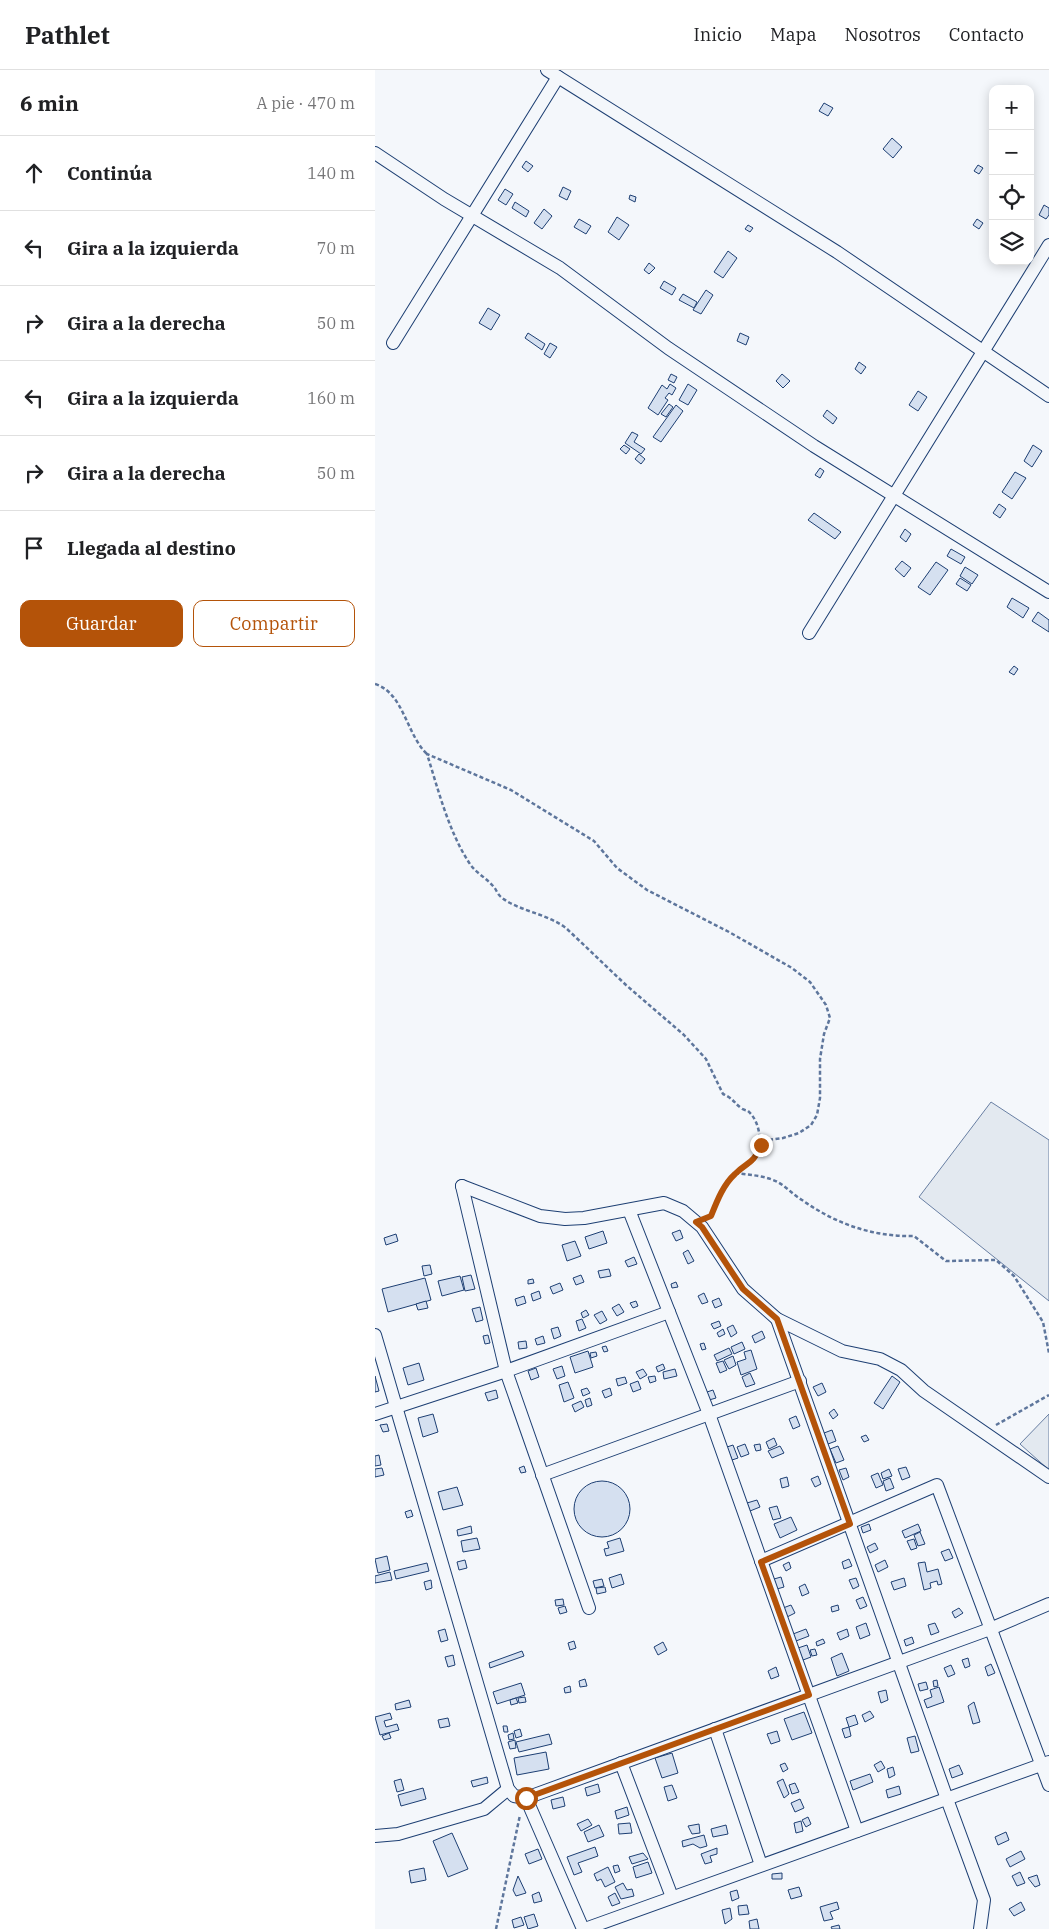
<!DOCTYPE html>
<html lang="es">
<head>
<meta charset="utf-8">
<style>
	:root { --surface:#fff; --page:#f6f6f6; --text:#202124; --muted:#757577; --line:#e0e0e0; --accent:#b45309 }
	body { margin:0; font-family:"IBM Plex Serif",serif; background:var(--page); color:var(--text) }
	.controls { position:absolute; right:15px; top:15px; display:grid; overflow:hidden; border-radius:10px; box-shadow:0 2px 12px #0003 }
	.controls button { width:45px; height:45px; display:grid; place-items:center; padding:0; border:0; border-bottom:1px solid var(--line); background:var(--surface); color:var(--text); font:25px sans-serif }
	.stop { position:absolute; width:15px; height:15px; margin:-11px; border:4px solid #b45309; border-radius:50%; background:#fff }
	.stop.end { background:#b45309; border-color:#fff; box-shadow:0 1px 5px #0008 }
	.list { margin:0; padding:0; list-style:none }
	h2 { display:flex; justify-content:space-between; align-items:center; height:65px; margin:0; padding:0 20px; font-size:21px }
	h2 small { font-size:16px; font-weight:400; color:var(--muted) }
	.list li { display:grid; grid-template-columns:32px 1fr auto; gap:15px; align-items:center; box-sizing:border-box; height:75px; padding:0 20px; border-top:1px solid var(--line) }
	.list b { display:block; font-size:19px; white-space:nowrap }
	.list em { font-size:16px; font-style:normal; color:var(--muted) }
	.actions { display:flex; gap:10px; padding:15px 20px }
	.actions a { flex:1; padding:11px 0; border:1px solid var(--accent); border-radius:10px; text-align:center; font-size:18px; color:var(--accent) }
	.actions .main { background:var(--accent); color:#fff }
	.icon { flex:none; width:28px; height:28px; fill:none; stroke:currentColor; stroke-width:2; stroke-linecap:round; stroke-linejoin:round }
	.map { position:relative; flex:none; width:674px; height:1859px; overflow:hidden }
	header { display:flex; align-items:center; gap:30px; box-sizing:border-box; height:70px; padding:0 25px; background:var(--surface); border-bottom:1px solid var(--line) }
	header strong { font-size:24px }
	nav { display:flex; gap:28px; margin-inline-start:auto; font-size:18px }
	main { display:flex }
	aside { flex:1; background:var(--surface) }
	.map>svg:first-child { display:block }
</style>
</head>
<body>
<header>
<strong>Pathlet</strong>
<nav><a>Inicio</a><a>Mapa</a><a>Nosotros</a><a>Contacto</a></nav>
</header>
<main>
<aside>
<h2>6 min<small>A pie · 470 m</small></h2>
<ul class="list">
<li><svg class="icon" aria-label="ahead" viewBox="0 0 24 24"><path d="M12 20V5M6 11l6-6 6 6"/></svg><div><b>Continúa</b></div><em>140 m</em></li>
<li><svg class="icon" aria-label="left" viewBox="0 0 24 24"><path d="M17 20v-9H6M10 6l-5 5 5 5"/></svg><div><b>Gira a la izquierda</b></div><em>70 m</em></li>
<li><svg class="icon" aria-label="right" viewBox="0 0 24 24"><path d="M7 20v-9h11M14 6l5 5-5 5"/></svg><div><b>Gira a la derecha</b></div><em>50 m</em></li>
<li><svg class="icon" aria-label="left" viewBox="0 0 24 24"><path d="M17 20v-9H6M10 6l-5 5 5 5"/></svg><div><b>Gira a la izquierda</b></div><em>160 m</em></li>
<li><svg class="icon" aria-label="right" viewBox="0 0 24 24"><path d="M7 20v-9h11M14 6l5 5-5 5"/></svg><div><b>Gira a la derecha</b></div><em>50 m</em></li>
<li><svg class="icon" aria-label="arrive" viewBox="0 0 24 24"><path d="M6 21V4h12l-3 4 3 4H6"/></svg><div><b>Llegada al destino</b></div></li>
</ul>
<div class="actions"><a class="main">Guardar</a><a>Compartir</a></div>
</aside>
<div class="map">
<svg width="674" height="1859" viewBox="0 0 674 1859">
	<rect width="100%" height="100%" fill="#f4f7fb"/>
	<g fill="#e3e9f0" stroke="#687fa3">
		<polygon points="616,1032 674,1070 674,1231 544,1127"/>
		<polygon points="674,1344 674,1400 645,1374"/>
	</g>
	<g fill="#d5e0f0" stroke="#1d3f73">
		<polygon points="449,33 458,38 453,46 444,41"/>
		<polygon points="517,68 527,77 518,88 508,79"/>
		<polygon points="151,91 158,96 153,102 147,97"/>
		<polygon points="603,95 608,98 604,104 599,101"/>
		<polygon points="188,117 196,121 192,130 184,126"/>
		<polygon points="130,119 138,124 131,135 123,130"/>
		<polygon points="255,125 261,127 260,132 254,129"/>
		<polygon points="140,132 154,141 151,147 137,138"/>
		<polygon points="669,135 674,138 674,145 671,149 664,145"/>
		<polygon points="169,139 177,146 167,159 159,153"/>
		<polygon points="242,147 254,155 244,170 233,162"/>
		<polygon points="204,149 216,156 211,164 199,157"/>
		<polygon points="602,149 608,153 604,159 598,155"/>
		<polygon points="373,155 378,158 375,162 370,159"/>
		<polygon points="353,181 362,188 348,208 339,202"/>
		<polygon points="274,193 280,198 274,204 269,200"/>
		<polygon points="289,211 301,218 297,225 285,218"/>
		<polygon points="331,220 338,225 326,244 318,240"/>
		<polygon points="308,224 322,232 319,238 304,230"/>
		<polygon points="113,238 125,245 116,260 104,253"/>
		<polygon points="153,263 170,274 167,280 150,268"/>
		<polygon points="365,263 374,267 371,275 362,271"/>
		<polygon points="175,273 182,277 175,288 169,284"/>
		<polygon points="484,292 491,297 486,304 480,299"/>
		<polygon points="296,304 302,307 299,313 293,310"/>
		<polygon points="407,304 415,311 408,318 401,311"/>
		<polygon points="295,314 301,318 297,325 294,323 290,328 293,330 283,345 273,338 287,315 292,319"/>
		<polygon points="313,314 322,320 313,335 304,330"/>
		<polygon points="543,321 552,327 543,341 534,335"/>
		<polygon points="294,334 298,337 291,347 286,344"/>
		<polygon points="301,335 308,341 286,372 278,367"/>
		<polygon points="452,340 462,348 458,354 448,346"/>
		<polygon points="257,362 263,365 259,372 270,379 266,384 250,373"/>
		<polygon points="249,375 255,379 251,384 245,379"/>
		<polygon points="658,375 667,381 657,397 649,391"/>
		<polygon points="264,384 270,389 266,394 260,389"/>
		<polygon points="445,398 449,401 445,408 440,405"/>
		<polygon points="640,402 651,408 637,429 627,422"/>
		<polygon points="624,434 631,439 625,448 618,443"/>
		<polygon points="439,443 466,462 460,469 433,450"/>
		<polygon points="530,459 536,464 531,472 525,467"/>
		<polygon points="576,479 590,487 586,494 572,486"/>
		<polygon points="527,491 536,498 529,507 520,499"/>
		<polygon points="561,492 573,500 555,525 543,517"/>
		<polygon points="590,497 603,505 597,514 585,506"/>
		<polygon points="585,508 596,515 592,521 581,514"/>
		<polygon points="637,528 654,538 648,548 632,537"/>
		<polygon points="663,542 674,550 674,562 657,551"/>
		<polygon points="639,596 643,599 639,605 634,602"/>
		<polygon points="305,1160 308,1168 301,1171 297,1163"/>
		<polygon points="228,1161 232,1173 214,1179 210,1167"/>
		<polygon points="21,1164 23,1171 11,1175 9,1168"/>
		<polygon points="200,1171 206,1186 192,1191 187,1175"/>
		<polygon points="313,1180 319,1191 313,1194 308,1183"/>
		<polygon points="259,1187 262,1194 253,1197 250,1191"/>
		<polygon points="55,1195 57,1204 49,1206 47,1196"/>
		<polygon points="234,1199 236,1206 225,1208 223,1201"/>
		<polygon points="96,1205 100,1219 90,1221 87,1207"/>
		<polygon points="206,1205 209,1212 201,1215 198,1208"/>
		<polygon points="85,1206 89,1220 67,1226 63,1211"/>
		<polygon points="50,1208 56,1230 13,1242 7,1219"/>
		<polygon points="158,1209 159,1213 153,1214 153,1210"/>
		<polygon points="301,1212 303,1217 297,1218 296,1214"/>
		<polygon points="185,1213 188,1220 178,1224 175,1217"/>
		<polygon points="164,1221 166,1228 158,1231 156,1224"/>
		<polygon points="329,1223 333,1232 327,1234 323,1226"/>
		<polygon points="149,1226 151,1233 142,1236 140,1229"/>
		<polygon points="344,1228 347,1235 340,1238 337,1231"/>
		<polygon points="51,1231 53,1238 43,1240 41,1234"/>
		<polygon points="261,1231 263,1236 258,1238 255,1233"/>
		<polygon points="244,1234 249,1242 242,1246 237,1238"/>
		<polygon points="105,1237 108,1250 101,1252 97,1239"/>
		<polygon points="211,1240 214,1245 208,1248 206,1243"/>
		<polygon points="227,1241 232,1250 225,1254 219,1245"/>
		<polygon points="207,1249 211,1258 204,1261 201,1251"/>
		<polygon points="344,1251 346,1256 339,1259 336,1254"/>
		<polygon points="358,1255 362,1263 356,1267 352,1258"/>
		<polygon points="183,1257 186,1266 179,1269 176,1259"/>
		<polygon points="348,1259 350,1264 344,1267 342,1263"/>
		<polygon points="387,1261 390,1268 380,1273 377,1266"/>
		<polygon points="113,1265 115,1273 110,1274 108,1266"/>
		<polygon points="168,1266 170,1273 162,1275 160,1269"/>
		<polygon points="151,1271 152,1278 144,1279 143,1272"/>
		<polygon points="367,1272 370,1279 359,1284 356,1277"/>
		<polygon points="329,1273 331,1279 327,1280 325,1274"/>
		<polygon points="231,1276 233,1281 229,1282 227,1277"/>
		<polygon points="354,1278 357,1284 342,1291 339,1285"/>
		<polygon points="376,1280 382,1299 366,1305 362,1292 371,1289 369,1282"/>
		<polygon points="213,1281 218,1297 200,1303 195,1287"/>
		<polygon points="221,1282 222,1286 216,1288 215,1283"/>
		<polygon points="358,1286 361,1295 354,1299 349,1290"/>
		<polygon points="348,1291 352,1300 345,1303 341,1293"/>
		<polygon points="44,1293 49,1310 33,1315 28,1298"/>
		<polygon points="288,1294 290,1299 283,1302 281,1297"/>
		<polygon points="187,1296 190,1306 182,1309 178,1299"/>
		<polygon points="161,1298 164,1307 156,1310 153,1301"/>
		<polygon points="268,1299 272,1305 265,1309 261,1302"/>
		<polygon points="300,1299 302,1306 289,1309 288,1302"/>
		<polygon points="375,1303 380,1314 371,1317 367,1307"/>
		<polygon points="0,1306 4,1321 0,1322"/>
		<polygon points="280,1306 281,1311 275,1313 273,1307"/>
		<polygon points="517,1306 525,1312 508,1339 499,1333"/>
		<polygon points="250,1307 252,1313 243,1316 241,1309"/>
		<polygon points="263,1311 266,1319 258,1322 255,1314"/>
		<polygon points="193,1312 199,1328 189,1332 184,1315"/>
		<polygon points="447,1313 451,1322 443,1326 438,1317"/>
		<polygon points="212,1318 215,1323 208,1326 206,1320"/>
		<polygon points="235,1318 237,1325 230,1328 227,1321"/>
		<polygon points="121,1320 123,1328 113,1331 110,1323"/>
		<polygon points="338,1320 341,1328 334,1330 332,1322"/>
		<polygon points="215,1328 217,1335 212,1337 210,1330"/>
		<polygon points="206,1331 209,1337 200,1342 197,1335"/>
		<polygon points="459,1339 463,1345 458,1349 454,1343"/>
		<polygon points="58,1344 63,1362 48,1367 43,1348"/>
		<polygon points="421,1346 425,1356 418,1359 414,1349"/>
		<polygon points="12,1354 14,1361 8,1362 5,1355"/>
		<polygon points="457,1360 461,1371 453,1374 449,1363"/>
		<polygon points="491,1365 494,1370 489,1372 486,1367"/>
		<polygon points="399,1368 402,1375 394,1379 391,1372"/>
		<polygon points="370,1374 374,1384 366,1387 362,1377"/>
		<polygon points="385,1374 386,1380 381,1381 379,1375"/>
		<polygon points="358,1375 363,1388 357,1390 352,1377"/>
		<polygon points="405,1376 409,1383 397,1388 393,1381"/>
		<polygon points="463,1376 469,1390 461,1393 455,1379"/>
		<polygon points="4,1385 6,1395 0,1396 0,1386"/>
		<polygon points="149,1396 151,1402 146,1403 144,1398"/>
		<polygon points="531,1397 535,1407 527,1410 523,1399"/>
		<polygon points="7,1398 9,1405 0,1407 0,1399"/>
		<polygon points="471,1398 474,1407 468,1410 464,1400"/>
		<polygon points="514,1399 517,1406 508,1409 506,1403"/>
		<polygon points="503,1403 508,1415 501,1418 496,1406"/>
		<polygon points="443,1406 446,1414 440,1417 436,1409"/>
		<polygon points="412,1407 414,1416 407,1418 405,1409"/>
		<polygon points="515,1408 519,1418 511,1421 508,1411"/>
		<circle cx="227" cy="1439" r="28"/>
		<polygon points="82,1417 88,1435 68,1440 63,1422"/>
		<polygon points="382,1430 385,1437 375,1441 372,1433"/>
		<polygon points="402,1436 406,1448 398,1450 394,1438"/>
		<polygon points="36,1440 38,1446 32,1448 30,1442"/>
		<polygon points="416,1447 422,1460 405,1468 399,1454"/>
		<polygon points="494,1454 496,1460 488,1463 486,1457"/>
		<polygon points="543,1454 546,1461 530,1468 527,1461"/>
		<polygon points="96,1456 97,1463 83,1466 82,1460"/>
		<polygon points="545,1462 550,1474 543,1476 539,1465"/>
		<polygon points="102,1468 105,1479 88,1482 86,1471"/>
		<polygon points="245,1468 249,1481 231,1486 229,1479 234,1478 232,1472"/>
		<polygon points="539,1469 542,1478 536,1480 532,1471"/>
		<polygon points="500,1473 503,1479 495,1483 492,1477"/>
		<polygon points="574,1479 578,1488 570,1491 566,1482"/>
		<polygon points="12,1486 15,1500 3,1503 0,1489"/>
		<polygon points="474,1489 477,1496 469,1499 467,1492"/>
		<polygon points="90,1490 92,1498 84,1500 82,1492"/>
		<polygon points="510,1490 513,1497 503,1502 500,1495"/>
		<polygon points="414,1492 416,1498 411,1501 408,1495"/>
		<polygon points="550,1492 552,1502 563,1499 567,1514 563,1515 562,1511 555,1513 556,1518 549,1520 543,1493"/>
		<polygon points="52,1493 54,1501 21,1509 19,1501"/>
		<polygon points="15,1502 17,1510 0,1513 0,1506"/>
		<polygon points="246,1504 249,1514 237,1518 234,1508"/>
		<polygon points="406,1507 409,1517 402,1519 399,1509"/>
		<polygon points="481,1508 484,1516 478,1519 474,1510"/>
		<polygon points="529,1508 531,1516 519,1520 516,1512"/>
		<polygon points="227,1509 229,1516 220,1518 218,1511"/>
		<polygon points="56,1510 57,1518 51,1520 49,1512"/>
		<polygon points="430,1514 434,1523 427,1526 424,1517"/>
		<polygon points="230,1517 231,1522 222,1524 221,1518"/>
		<polygon points="488,1527 492,1536 485,1539 481,1530"/>
		<polygon points="188,1529 189,1535 181,1536 180,1530"/>
		<polygon points="416,1535 420,1543 412,1547 408,1538"/>
		<polygon points="463,1535 464,1540 457,1542 456,1537"/>
		<polygon points="190,1536 192,1542 185,1544 183,1538"/>
		<polygon points="584,1538 588,1543 580,1548 577,1542"/>
		<polygon points="491,1553 495,1565 485,1569 481,1557"/>
		<polygon points="560,1553 564,1562 556,1565 553,1555"/>
		<polygon points="70,1559 73,1570 66,1572 63,1561"/>
		<polygon points="431,1559 434,1566 421,1571 418,1564"/>
		<polygon points="472,1559 474,1566 465,1570 462,1563"/>
		<polygon points="537,1567 539,1573 531,1576 529,1570"/>
		<polygon points="448,1569 450,1573 442,1576 441,1572"/>
		<polygon points="199,1571 201,1578 195,1580 193,1573"/>
		<polygon points="288,1572 292,1580 283,1585 279,1577"/>
		<polygon points="432,1575 436,1587 428,1590 423,1578"/>
		<polygon points="440,1579 442,1585 437,1586 435,1580"/>
		<polygon points="147,1581 149,1586 115,1598 114,1593"/>
		<polygon points="467,1583 474,1601 462,1606 456,1588"/>
		<polygon points="78,1585 80,1595 73,1597 70,1587"/>
		<polygon points="593,1588 595,1596 590,1598 587,1590"/>
		<polygon points="616,1594 620,1603 613,1606 610,1597"/>
		<polygon points="576,1595 580,1604 573,1607 569,1598"/>
		<polygon points="401,1597 404,1606 396,1609 393,1601"/>
		<polygon points="210,1609 212,1616 205,1617 204,1611"/>
		<polygon points="562,1610 563,1616 559,1617 558,1611"/>
		<polygon points="551,1612 553,1619 545,1621 543,1614"/>
		<polygon points="146,1613 150,1625 122,1634 118,1622"/>
		<polygon points="195,1616 196,1622 190,1623 189,1618"/>
		<polygon points="564,1617 569,1632 552,1638 549,1630 557,1627 555,1620"/>
		<polygon points="511,1620 513,1630 506,1633 503,1622"/>
		<polygon points="150,1627 151,1632 144,1633 143,1628"/>
		<polygon points="141,1628 143,1633 136,1635 135,1630"/>
		<polygon points="34,1630 36,1637 21,1640 20,1634"/>
		<polygon points="599,1632 605,1652 598,1654 593,1636"/>
		<polygon points="495,1641 499,1647 490,1652 487,1645"/>
		<polygon points="429,1642 437,1663 417,1670 409,1649"/>
		<polygon points="15,1643 17,1649 9,1651 11,1657 22,1654 24,1660 5,1665 0,1647"/>
		<polygon points="480,1645 483,1654 474,1657 471,1648"/>
		<polygon points="73,1648 75,1656 65,1658 63,1650"/>
		<polygon points="128,1656 132,1656 133,1662 129,1662"/>
		<polygon points="474,1657 476,1666 470,1668 467,1659"/>
		<polygon points="145,1659 147,1666 141,1668 139,1661"/>
		<polygon points="402,1661 405,1671 396,1674 392,1664"/>
		<polygon points="14,1663 16,1668 9,1670 7,1666"/>
		<polygon points="138,1663 139,1669 134,1670 133,1665"/>
		<polygon points="174,1664 177,1674 144,1682 141,1672"/>
		<polygon points="540,1666 544,1681 536,1683 532,1668"/>
		<polygon points="140,1670 141,1678 135,1679 133,1672"/>
		<polygon points="171,1682 174,1699 142,1705 139,1688"/>
		<polygon points="297,1683 303,1703 287,1708 280,1688"/>
		<polygon points="506,1691 510,1698 503,1702 499,1695"/>
		<polygon points="410,1693 413,1699 408,1702 405,1695"/>
		<polygon points="584,1695 588,1704 577,1708 574,1699"/>
		<polygon points="518,1697 520,1705 514,1708 512,1699"/>
		<polygon points="495,1704 498,1712 478,1720 475,1711"/>
		<polygon points="112,1707 113,1713 98,1717 96,1711"/>
		<polygon points="26,1709 29,1720 22,1722 19,1711"/>
		<polygon points="408,1709 414,1724 409,1728 402,1712"/>
		<polygon points="420,1713 424,1722 417,1724 414,1715"/>
		<polygon points="223,1714 225,1722 212,1726 210,1718"/>
		<polygon points="297,1715 302,1728 293,1731 289,1717"/>
		<polygon points="524,1716 526,1724 513,1728 511,1720"/>
		<polygon points="48,1718 51,1729 26,1736 23,1725"/>
		<polygon points="188,1727 190,1736 178,1739 176,1730"/>
		<polygon points="425,1729 429,1738 420,1742 416,1733"/>
		<polygon points="252,1737 254,1745 242,1749 240,1741"/>
		<polygon points="433,1747 436,1754 431,1757 427,1750"/>
		<polygon points="213,1749 217,1755 206,1761 202,1754"/>
		<polygon points="426,1751 428,1761 421,1763 419,1753"/>
		<polygon points="255,1753 257,1763 244,1764 243,1754"/>
		<polygon points="324,1754 325,1763 317,1764 313,1756"/>
		<polygon points="224,1755 229,1766 213,1772 209,1762"/>
		<polygon points="351,1755 353,1764 338,1767 336,1759"/>
		<polygon points="631,1762 634,1770 623,1775 620,1767"/>
		<polygon points="77,1763 93,1799 73,1807 58,1771"/>
		<polygon points="329,1765 332,1776 325,1778 318,1774 308,1777 307,1771"/>
		<polygon points="220,1777 223,1786 203,1793 207,1802 199,1805 192,1787"/>
		<polygon points="342,1778 342,1784 335,1786 337,1792 330,1794 326,1784"/>
		<polygon points="163,1779 167,1789 154,1794 150,1784"/>
		<polygon points="646,1781 650,1789 635,1797 631,1789"/>
		<polygon points="268,1783 273,1789 257,1794 254,1787"/>
		<polygon points="273,1792 277,1803 261,1808 258,1797"/>
		<polygon points="243,1795 245,1801 240,1803 238,1796"/>
		<polygon points="233,1797 240,1812 230,1817 226,1809 222,1811 219,1804"/>
		<polygon points="49,1798 51,1810 36,1813 34,1801"/>
		<polygon points="645,1802 650,1813 642,1816 637,1806"/>
		<polygon points="407,1803 407,1809 397,1809 397,1804"/>
		<polygon points="662,1805 665,1815 660,1817 653,1808"/>
		<polygon points="143,1806 151,1823 141,1826 138,1820"/>
		<polygon points="248,1813 252,1820 257,1819 259,1826 246,1829 240,1817"/>
		<polygon points="424,1817 427,1826 416,1829 413,1820"/>
		<polygon points="362,1820 364,1828 357,1831 355,1822"/>
		<polygon points="164,1822 167,1831 159,1833 157,1825"/>
		<polygon points="240,1823 245,1833 237,1836 233,1827"/>
		<polygon points="462,1832 464,1839 455,1842 458,1849 449,1851 445,1837"/>
		<polygon points="646,1832 650,1840 639,1846 634,1839"/>
		<polygon points="372,1835 374,1844 364,1845 363,1836"/>
		<polygon points="355,1838 357,1849 350,1854 347,1840"/>
		<polygon points="159,1844 163,1856 153,1859 149,1847"/>
		<polygon points="146,1847 149,1855 139,1858 137,1850"/>
		<polygon points="382,1849 384,1859 375,1859 374,1851"/>
		<polygon points="464,1855 465,1859 457,1859 456,1857"/>
	</g>
	<g fill="none" stroke-linecap="round" stroke-linejoin="round">
		<defs>
			<g id="minor">
				<polyline points="172,0 462,182 674,326"/>
				<polyline points="0,83 69,129 185,198 293,278 439,376 674,522"/>
				<polyline points="18,273 183,7"/>
				<polyline points="434,563 674,175"/>
				<polyline points="87,1116 165,1146 190,1149 209,1148 289,1133 308,1141 327,1157 368,1219 402,1249 467,1281 505,1289 526,1300 549,1321 674,1407"/>
				<polyline points="87,1116 131,1301 214,1538"/>
				<polyline points="254,1140 334,1344 482,1761"/>
				<polyline points="402,1249 572,1729 609,1830 605,1859"/>
				<polyline points="0,1265 133,1719 139,1726 151,1728 208,1859"/>
				<polyline points="0,1344 131,1301 294,1242"/>
				<polyline points="167,1405 425,1311"/>
				<polyline points="386,1491 562,1415 674,1715"/>
				<polyline points="340,1659 386,1795"/>
				<polyline points="246,1693 297,1827"/>
				<polyline points="151,1728 615,1559 674,1534"/>
				<polyline points="0,1766 23,1764 109,1739 133,1719"/>
				<polyline points="210,1859 674,1692"/>
			</g>
		</defs>
		<use href="#minor" stroke="#1d3f73" stroke-width="14"/>
		<g stroke="#5e769c" stroke-width="2.5" stroke-dasharray="4 2.5" stroke-linecap="butt">
			<path d="M0 614C29 623 31 664 52 684"/>
			<path d="M360 1103C373 1105 386 1105 398 1110 409 1114 417 1124 427 1130 461 1154 498 1167 539 1166L571 1191 621 1190 639 1206 668 1252 674 1283"/>
			<path d="M334 1147C341 1140 346 1120 354 1110 361 1101 371 1098 378 1091 389 1079 386 1052 373 1041 371 1040 368 1040 366 1038 358 1032 359 1029 348 1024L331 989 309 965 251 915 191 858C171 843 143 841 126 827 122 824 121 818 117 815 110 807 101 803 95 794 74 763 63 719 52 684L136 720 219 771 242 798 272 820 354 862 417 898 435 912 451 935 455 948 449 964 445 989V1028L442 1045 436 1055 424 1063 408 1068 385 1071"/>
			<polyline points="621,1355 674,1325"/>
			<polyline points="121,1859 145,1745"/>
		</g>
		<use href="#minor" stroke="#f4f7fb" stroke-width="12"/>
	</g>
	<g fill="none" stroke-linecap="round" stroke-linejoin="round">
		<path stroke="#b45309" stroke-width="6" d="M151 1728 434 1625 386 1492 475 1454 402 1249 368 1219 327 1157 321 1152 336 1146C342 1131 348 1115 360 1104 373 1091 378 1095 386 1075"/>
	</g>
</svg>
<div class="controls">
<button>+</button>
<button>−</button>
<button><svg class="icon" aria-label="locate" viewBox="0 0 24 24"><circle cx="12" cy="12" r="6"/><path d="M12 2v4M12 18v4M2 12h4M18 12h4"/></svg></button>
<button><svg class="icon" aria-label="layers" viewBox="0 0 24 24"><path d="M12 4l9 5-9 5-9-5zM3 14l9 5 9-5"/></svg></button>
</div>
<div class="stop" style="left:151px;top:1728px"></div>
<div class="stop end" style="left:386px;top:1075px"></div>
</div>
</main>
</body>
</html>
